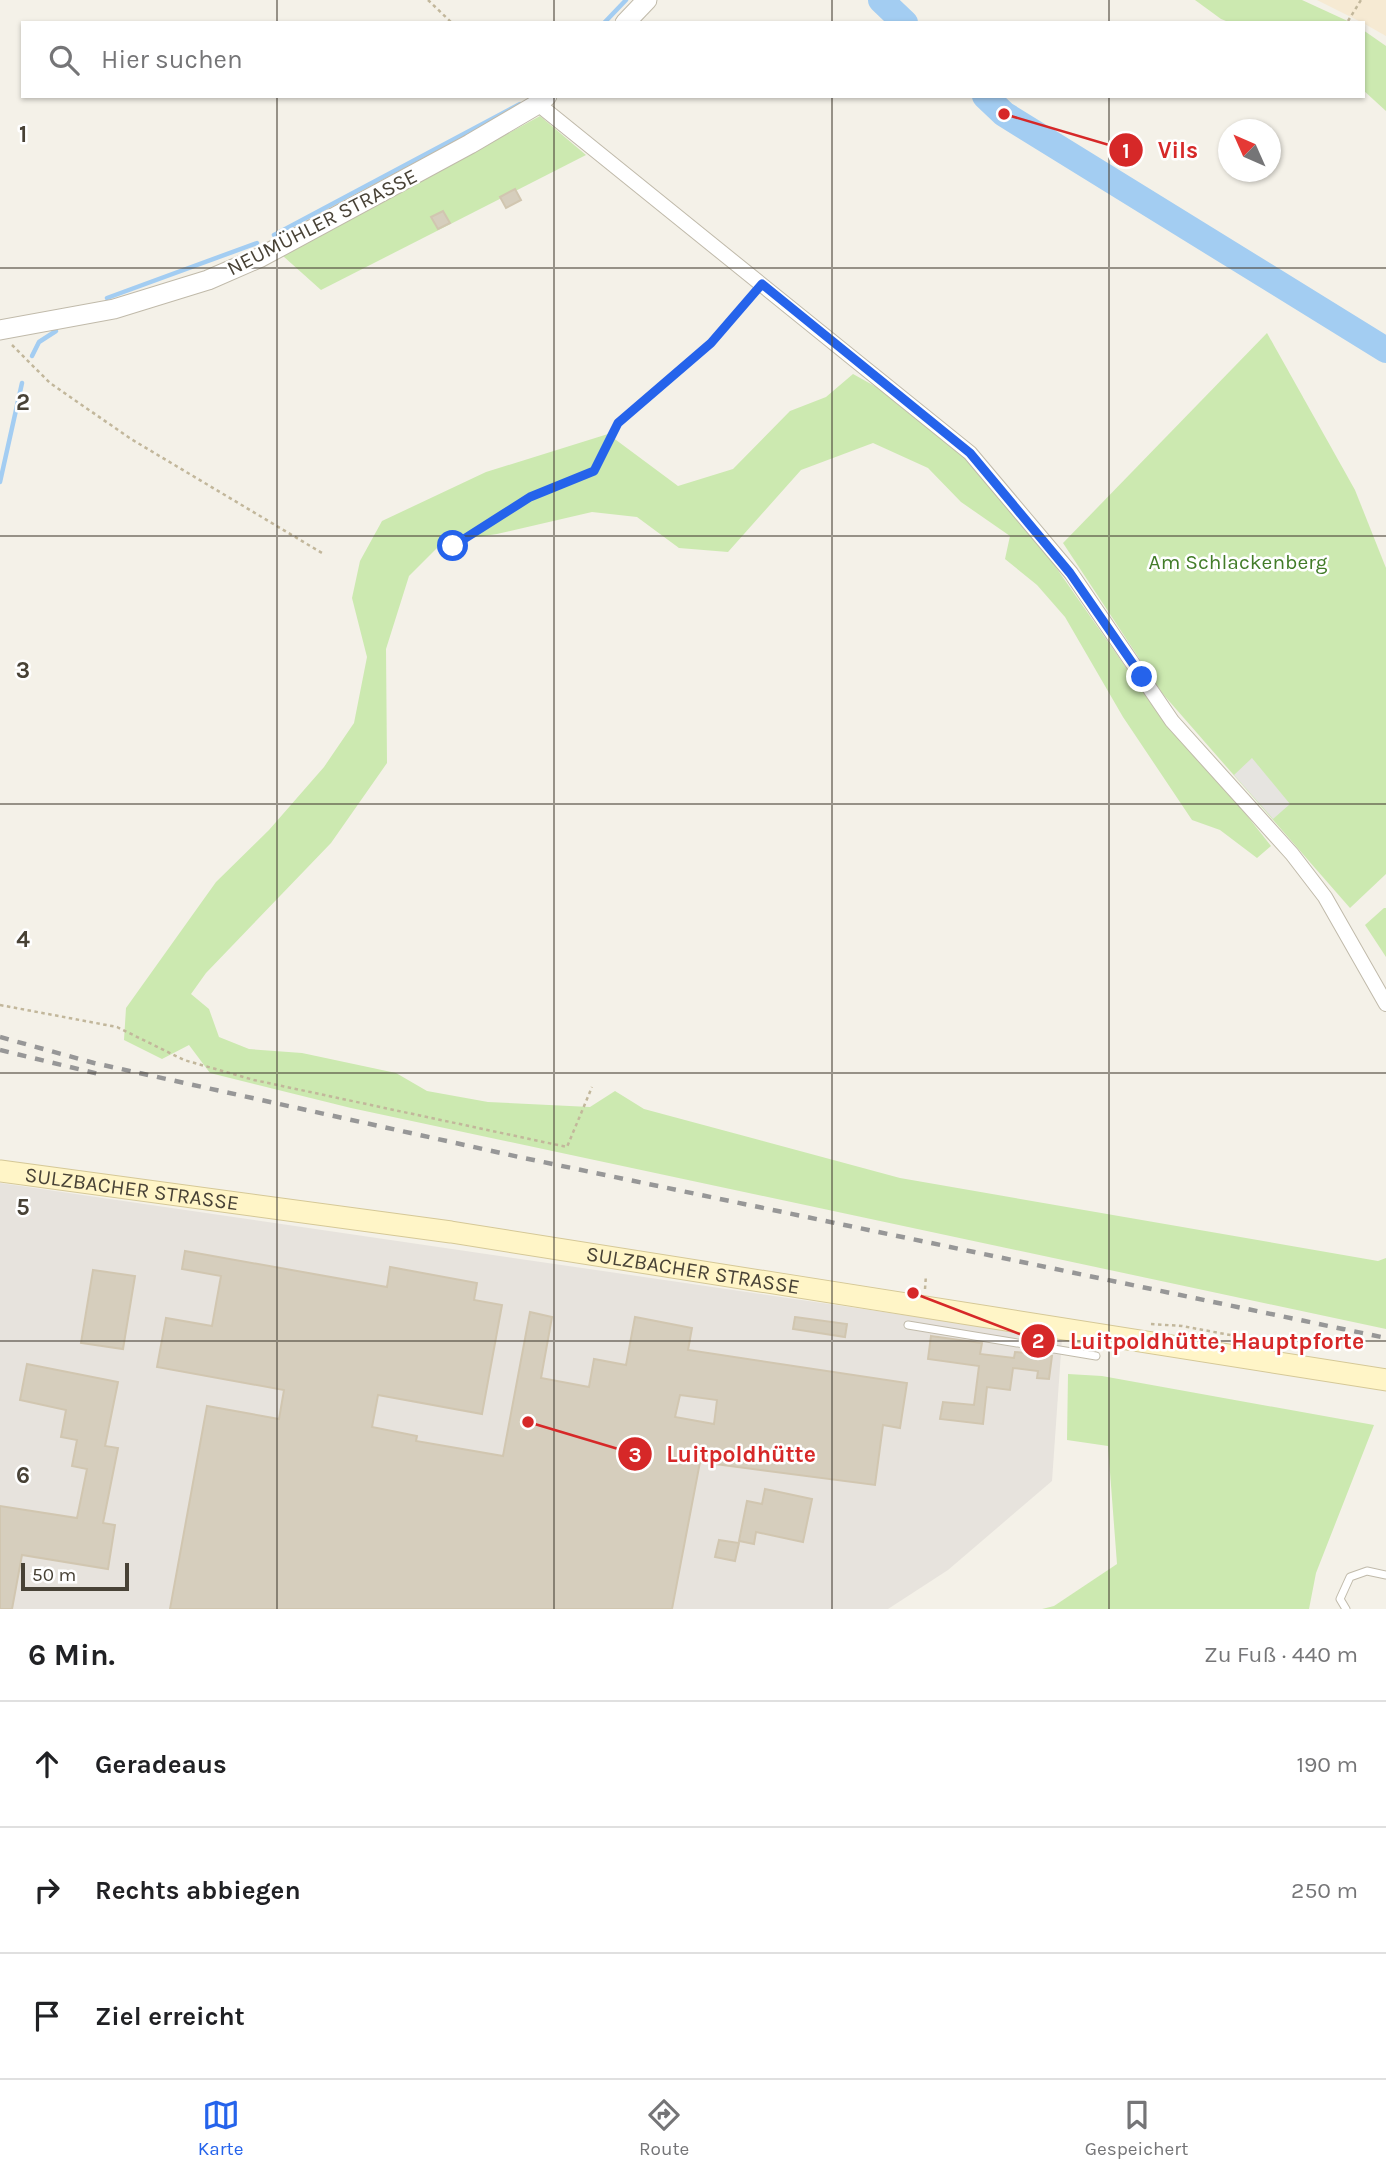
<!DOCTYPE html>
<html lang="de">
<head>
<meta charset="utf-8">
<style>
	:root { --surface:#fff; --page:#f6f6f6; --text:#202124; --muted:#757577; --line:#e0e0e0; --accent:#2563eb }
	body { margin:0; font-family:Karla,sans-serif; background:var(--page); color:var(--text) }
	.compass { position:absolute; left:1218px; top:119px; width:63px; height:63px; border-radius:50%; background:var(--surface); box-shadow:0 2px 5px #0004; rotate:315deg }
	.scale { position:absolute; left:21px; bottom:18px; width:108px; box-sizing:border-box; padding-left:7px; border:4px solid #484236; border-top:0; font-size:19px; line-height:24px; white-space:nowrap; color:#484236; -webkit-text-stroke:5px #fff; paint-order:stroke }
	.stop { position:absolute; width:21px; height:21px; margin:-16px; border:5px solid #2563eb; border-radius:50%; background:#fff }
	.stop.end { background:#2563eb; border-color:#fff; box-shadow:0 2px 7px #0008 }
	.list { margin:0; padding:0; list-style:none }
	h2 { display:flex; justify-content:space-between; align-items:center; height:91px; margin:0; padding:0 28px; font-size:30px }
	h2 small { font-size:23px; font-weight:400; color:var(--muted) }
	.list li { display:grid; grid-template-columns:46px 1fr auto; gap:21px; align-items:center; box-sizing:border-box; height:126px; padding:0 28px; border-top:2px solid var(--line) }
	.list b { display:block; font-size:26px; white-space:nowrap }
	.list em { font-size:23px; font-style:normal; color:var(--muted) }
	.icon { flex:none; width:38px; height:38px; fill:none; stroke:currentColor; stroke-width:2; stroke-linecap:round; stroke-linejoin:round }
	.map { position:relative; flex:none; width:1386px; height:1609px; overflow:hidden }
	.search { position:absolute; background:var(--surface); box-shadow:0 2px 5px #0004; left:21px; right:21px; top:21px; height:77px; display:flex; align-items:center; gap:18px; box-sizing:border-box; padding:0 24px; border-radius:0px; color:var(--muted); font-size:26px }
	.sheet { height:469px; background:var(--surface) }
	nav { display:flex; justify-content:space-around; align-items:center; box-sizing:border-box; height:98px; border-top:2px solid var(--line); background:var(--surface); font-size:19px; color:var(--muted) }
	nav a { display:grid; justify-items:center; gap:4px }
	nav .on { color:var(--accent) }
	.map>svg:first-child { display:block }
</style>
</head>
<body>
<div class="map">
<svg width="1386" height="1609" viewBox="0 0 1386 1609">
	<rect width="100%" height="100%" fill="#f4f1e8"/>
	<polygon fill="#f6ead3" points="1317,0 1386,0 1386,36 1363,23"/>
	<polygon fill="#e7e3dd" points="0,1183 1062,1338 1052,1481 948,1570 888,1609 0,1609"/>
	<g fill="#cce9b0">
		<polygon points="1195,0 1302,0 1352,23 1231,23 1221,19"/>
		<polygon points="1363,30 1386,46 1386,111 1363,90"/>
		<polygon points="540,116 586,155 321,290 283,256"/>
		<polygon points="1267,333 1355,490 1386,568 1386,874 1350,908 1162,693 1063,543"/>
		<polygon points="853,374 889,394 950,442 1011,503 1162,719 1226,789 1271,846 1257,858 1220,830 1192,820 1123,717 1065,617 1037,585 1005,559 1010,536 961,502 928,468 873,443 801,470 728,552 679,548 637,517 592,512 497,534 443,542 409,576 386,649 387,763 331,843 206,973 191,994 209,1009 219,1037 249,1049 302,1053 396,1073 427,1091 488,1102 590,1107 615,1091 644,1109 900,1178 1378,1261 1386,1258 1386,1329 351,1108 210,1073 189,1045 162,1059 124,1040 126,1008 216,882 269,830 324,767 354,723 367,657 352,598 360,561 382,521 486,472 608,434 678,486 733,469 790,411 826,397"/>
		<polygon points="1384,908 1386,908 1386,957 1365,925"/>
		<polygon points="1068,1374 1102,1376 1374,1425 1316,1573 1309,1609 1042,1609 1054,1606 1117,1564 1108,1446 1067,1440"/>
	</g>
	<polygon fill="#e6e4e0" points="1252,758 1290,804 1273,819 1234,775"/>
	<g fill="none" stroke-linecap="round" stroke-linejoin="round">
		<g stroke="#a3cdf2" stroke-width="4.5">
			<polyline points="604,23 626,0"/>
			<polyline points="274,235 520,104"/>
			<polyline points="107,298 257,243"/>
			<polyline points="32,356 39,342 56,331"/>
			<polyline points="0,482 22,383"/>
		</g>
		<g stroke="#a3cdf2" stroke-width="26">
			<polyline points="881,0 905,23"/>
			<polyline points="985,96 1004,114 1386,350"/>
		</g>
	</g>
	<g fill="#d6cebd" stroke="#d1c6b0" stroke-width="2" fill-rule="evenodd">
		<polygon points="515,189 521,200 506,208 500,197"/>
		<polygon points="443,211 450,223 438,229 431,217"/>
		<path d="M185 1251 387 1287 390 1267 477 1283 474 1300 502 1305 482 1414 378 1395 372 1427 417 1436 416 1441 503 1456 530 1312 552 1317 541 1378 589 1387 594 1359 626 1365 635 1317 692 1328 688 1350 907 1383 900 1428 883 1425 875 1485 700 1462 672 1609H170L207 1406 279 1419 284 1390 157 1367 166 1318 212 1326 221 1276 182 1269ZM680 1395 717 1400 714 1424 675 1417Z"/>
		<polygon points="93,1270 135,1276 123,1349 81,1343"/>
		<polygon points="795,1317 847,1324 845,1337 793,1329"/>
		<polygon points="931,1336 982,1343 980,1354 1014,1358 1015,1352 1052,1356 1049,1379 1037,1378 1038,1371 1013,1368 1010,1390 987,1387 983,1424 940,1419 943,1402 974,1405 979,1366 928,1359"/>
		<polygon points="27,1364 118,1382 105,1446 118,1448 103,1523 115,1525 108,1569 22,1555 12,1609 0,1609 0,1506 77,1518 87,1469 72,1466 77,1440 61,1437 66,1410 20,1400"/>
		<polygon points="765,1489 812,1499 803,1542 756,1532 754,1544 739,1541 747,1501 762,1504"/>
		<polygon points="719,1540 739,1543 735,1561 715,1557"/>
	</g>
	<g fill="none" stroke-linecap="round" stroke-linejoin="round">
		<defs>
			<g id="service">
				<polyline points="908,1325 1096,1356"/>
				<polyline points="1346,1609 1340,1599 1350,1577 1367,1571 1386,1575"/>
			</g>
			<polyline id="minor" points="538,104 970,453 1071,573 1172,721 1292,854 1325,897 1386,1004"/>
			<g id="tertiary">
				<polyline points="625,23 647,0"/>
				<polyline points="0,330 114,309 208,280 261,257 470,144 538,104 547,96"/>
			</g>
			<g id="secondary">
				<path id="s1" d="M0 1171 451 1232 1386 1380"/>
			</g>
		</defs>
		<use href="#service" stroke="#c0baaa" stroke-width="9"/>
		<use href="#minor" stroke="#c0baaa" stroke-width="16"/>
		<use href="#tertiary" stroke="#c0baaa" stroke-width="21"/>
		<use href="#secondary" stroke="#d5c897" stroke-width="23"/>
		<g stroke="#c2b79b" stroke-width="2.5" stroke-dasharray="3.5 3.5" stroke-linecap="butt">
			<polyline points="428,0 452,23"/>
			<polyline points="1348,21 1361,0"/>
			<polyline points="12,345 50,383 131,439 322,553"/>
			<polyline points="453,546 530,497 594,471 618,423 711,343 753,294"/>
			<polyline points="0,1005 117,1027 184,1060 254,1080 567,1147 592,1087"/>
			<polyline points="925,1289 926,1275"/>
			<polyline points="1151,1324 1182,1326 1273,1343"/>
		</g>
		<use href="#service" stroke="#fff" stroke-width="7"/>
		<use href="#minor" stroke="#fff" stroke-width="14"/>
		<use href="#tertiary" stroke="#fff" stroke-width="19"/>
		<use href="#secondary" stroke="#fff5c7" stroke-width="21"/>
		<g stroke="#979797" stroke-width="4.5" stroke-dasharray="9 9" stroke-linecap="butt">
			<polyline points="0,1037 94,1063 519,1157 1386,1338"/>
			<polyline points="0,1050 99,1074"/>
		</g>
	</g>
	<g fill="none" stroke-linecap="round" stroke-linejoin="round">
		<polyline stroke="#2563eb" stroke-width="9" points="453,546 530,497 594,471 618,423 711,343 762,284 970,453 1070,573 1142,677"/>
	</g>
	<path fill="none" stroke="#484236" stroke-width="2" stroke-opacity="0.55" d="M277 0V23M554 0V23M832 0V23M1109 0V23M277 96V1609M554 96V1609M832 96V1609M1109 96V1609M0 268H1386M0 536H1386M0 804H1386M0 1073H1386M0 1341H1386"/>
	<g text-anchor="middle" stroke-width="5" stroke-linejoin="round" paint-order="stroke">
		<g font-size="21" fill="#484236" stroke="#fff">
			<text transform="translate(322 222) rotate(-27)" y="7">NEUMÜHLER STRASSE</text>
			<text dy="7" stroke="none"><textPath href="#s1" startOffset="133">SULZBACHER STRASSE</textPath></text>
			<text dy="7" stroke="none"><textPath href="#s1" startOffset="700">SULZBACHER STRASSE</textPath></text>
		</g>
		<g font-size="21" fill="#427c28" stroke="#fff">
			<text x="1238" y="569">Am Schlackenberg</text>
		</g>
	</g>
	<g font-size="23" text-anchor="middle" font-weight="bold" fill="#484236" stroke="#fff" stroke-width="5" stroke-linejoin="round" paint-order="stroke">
		<text x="23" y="142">1</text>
		<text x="23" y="410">2</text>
		<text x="23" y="678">3</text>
		<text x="23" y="947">4</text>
		<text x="23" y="1215">5</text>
		<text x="23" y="1483">6</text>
	</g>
	<path fill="none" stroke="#d62828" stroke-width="2.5" d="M1004 114L1126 150M913 1293L1038 1341M528 1422L635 1454"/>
	<g fill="#d62828" stroke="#fff" stroke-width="2.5">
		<circle cx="1004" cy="114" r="7"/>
		<circle cx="913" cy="1293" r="7"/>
		<circle cx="528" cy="1422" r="7"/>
		<circle cx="1126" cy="150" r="18"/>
		<circle cx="1038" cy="1341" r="18"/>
		<circle cx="635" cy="1454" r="18"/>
	</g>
	<g font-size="21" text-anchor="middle" font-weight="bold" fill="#fff">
		<text x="1126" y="158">1</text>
		<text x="1038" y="1348">2</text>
		<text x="635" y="1462">3</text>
	</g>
	<g font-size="23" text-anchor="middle" font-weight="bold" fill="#d62828" stroke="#fff" stroke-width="5" stroke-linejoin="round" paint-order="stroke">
		<text x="1178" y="158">Vils</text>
		<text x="1217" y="1349">Luitpoldhütte, Hauptpforte</text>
		<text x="741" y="1462">Luitpoldhütte</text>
	</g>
</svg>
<svg class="compass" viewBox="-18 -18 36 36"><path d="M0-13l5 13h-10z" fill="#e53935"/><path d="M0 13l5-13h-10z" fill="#757577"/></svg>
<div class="scale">50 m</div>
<div class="stop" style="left:453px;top:546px"></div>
<div class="stop end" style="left:1142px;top:677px"></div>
<div class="search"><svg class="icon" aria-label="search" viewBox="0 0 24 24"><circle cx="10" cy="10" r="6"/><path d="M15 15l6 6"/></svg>Hier suchen</div>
</div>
<section class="sheet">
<h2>6 Min.<small>Zu Fuß · 440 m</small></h2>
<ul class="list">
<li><svg class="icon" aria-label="ahead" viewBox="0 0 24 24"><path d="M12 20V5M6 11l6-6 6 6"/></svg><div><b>Geradeaus</b></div><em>190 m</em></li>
<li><svg class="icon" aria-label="right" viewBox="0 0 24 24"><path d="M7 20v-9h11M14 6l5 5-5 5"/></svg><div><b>Rechts abbiegen</b></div><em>250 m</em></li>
<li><svg class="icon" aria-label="arrive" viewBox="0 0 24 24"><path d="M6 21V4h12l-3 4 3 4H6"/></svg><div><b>Ziel erreicht</b></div></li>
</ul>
</section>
<nav>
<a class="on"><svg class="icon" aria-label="map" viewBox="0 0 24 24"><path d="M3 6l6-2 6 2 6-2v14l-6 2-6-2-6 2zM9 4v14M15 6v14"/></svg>Karte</a>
<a><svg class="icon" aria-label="directions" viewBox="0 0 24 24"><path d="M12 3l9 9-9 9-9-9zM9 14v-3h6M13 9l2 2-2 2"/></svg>Route</a>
<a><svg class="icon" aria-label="saved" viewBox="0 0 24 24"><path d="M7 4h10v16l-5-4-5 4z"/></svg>Gespeichert</a>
</nav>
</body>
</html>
